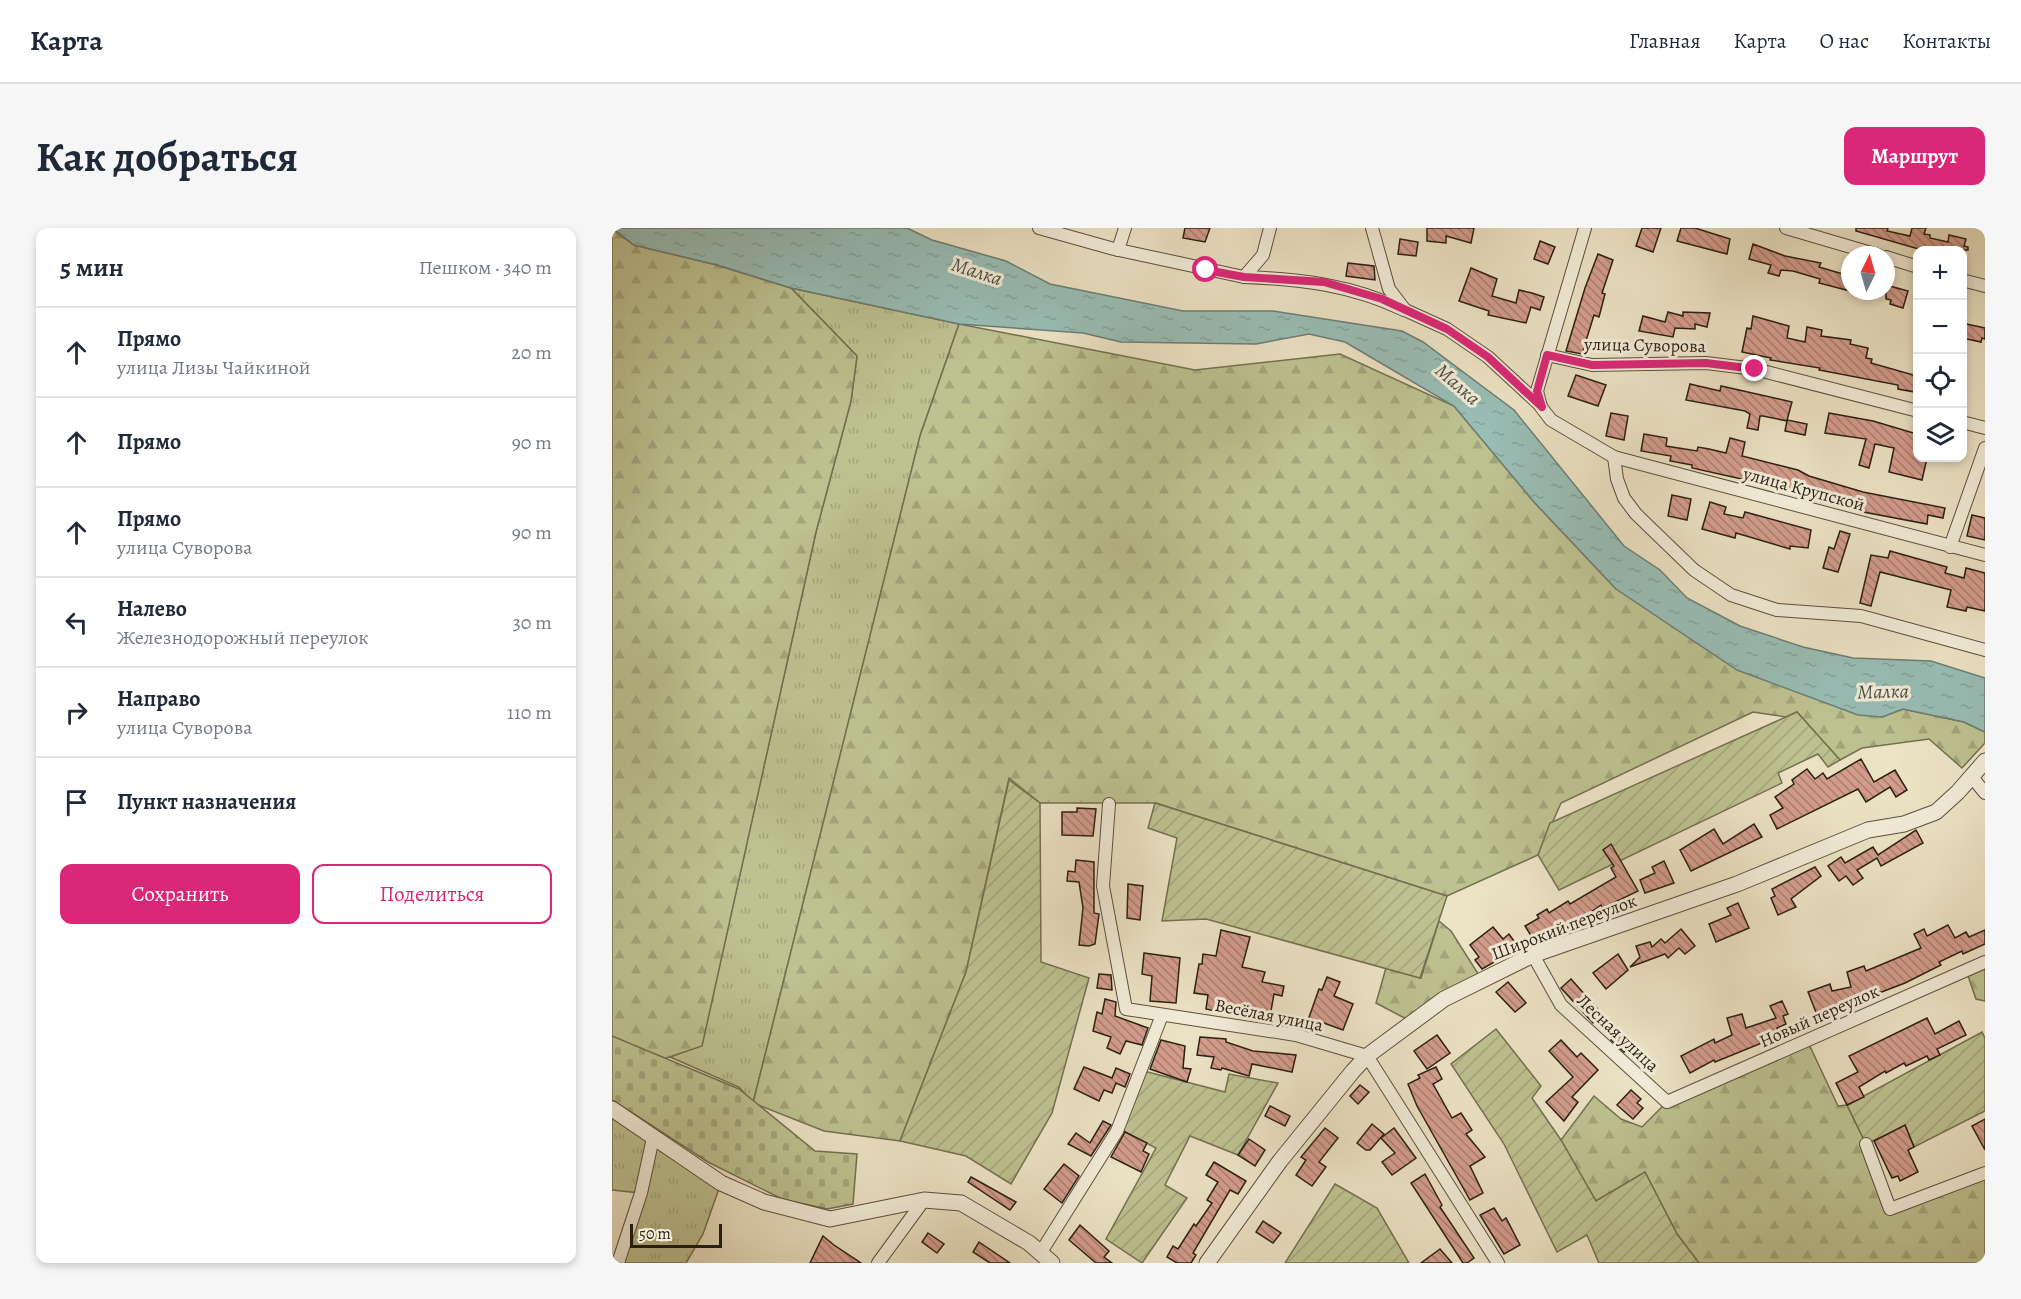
<!DOCTYPE html>
<html lang="ru">
<head>
<meta charset="utf-8">
<style>
	:root { --surface:#fff; --page:#f6f6f7; --text:#1f2937; --muted:#747a83; --line:#e0e1e3; --accent:#db2777 }
	body { margin:0; font-family:Alegreya,serif; background:var(--page); color:var(--text) }
	.controls { position:absolute; right:18px; top:18px; display:grid; overflow:hidden; border-radius:12px; box-shadow:0 3px 9px #0003 }
	.controls button { width:54px; height:54px; display:grid; place-items:center; padding:0; border:0; border-bottom:2px solid var(--line); background:var(--surface); color:var(--text); font:30px sans-serif }
	.compass { position:absolute; left:1229px; top:18px; width:54px; height:54px; border-radius:50%; background:var(--surface); box-shadow:0 3px 9px #0003; rotate:5deg }
	.scale { position:absolute; left:18px; bottom:15px; width:92px; box-sizing:border-box; padding-left:6px; border:3px solid #2b1f11; border-top:0; font-size:16px; line-height:21px; white-space:nowrap; color:#2b1f11; -webkit-text-stroke:4px #f3edda; paint-order:stroke }
	.stop { position:absolute; width:18px; height:18px; margin:-14px; border:4px solid #db2777; border-radius:50%; background:#fff }
	.stop.end { background:#db2777; border-color:#fff; box-shadow:0 2px 6px #0008 }
	.list { margin:0; padding:0; list-style:none }
	h2 { display:flex; justify-content:space-between; align-items:center; height:78px; margin:0; padding:0 24px; font-size:26px }
	h2 small { font-size:20px; font-weight:400; color:var(--muted) }
	.list li { display:grid; grid-template-columns:39px 1fr auto; gap:18px; align-items:center; box-sizing:border-box; height:90px; padding:0 24px; border-top:2px solid var(--line) }
	.list b { display:block; font-size:22px; white-space:nowrap }
	.list p { margin:0; font-size:20px; white-space:nowrap; color:var(--muted) }
	.list em { font-size:20px; font-style:normal; color:var(--muted) }
	.actions { display:flex; gap:12px; padding:18px 24px }
	.actions a { flex:1; padding:14px 0; border:2px solid var(--accent); border-radius:12px; text-align:center; font-size:21px; color:var(--accent) }
	.actions .main { background:var(--accent); color:#fff }
	.icon { flex:none; width:33px; height:33px; fill:none; stroke:currentColor; stroke-width:2; stroke-linecap:round; stroke-linejoin:round }
	.map { position:relative; flex:none; width:1373px; height:1035px; overflow:hidden; border-radius:12px }
	header { display:flex; align-items:center; gap:36px; box-sizing:border-box; height:84px; padding:0 30px; background:var(--surface); border-bottom:2px solid var(--line) }
	header strong { font-size:28px }
	nav { display:flex; gap:33px; margin-inline-start:auto; font-size:21px }
	.intro { display:flex; align-items:center; justify-content:space-between; box-sizing:border-box; height:144px; padding:0 36px }
	h1 { margin:0; font-size:42px }
	.button { padding:15px 27px; border-radius:12px; background:var(--accent); color:#fff; font-size:21px; font-weight:700 }
	main { display:flex; gap:36px; padding:0 36px }
	aside { flex:1; background:var(--surface); border-radius:12px; box-shadow:0 3px 9px #0003 }
	.map>svg:first-child { display:block }
</style>
</head>
<body>
<header>
<strong>Карта</strong>
<nav><a>Главная</a><a>Карта</a><a>О нас</a><a>Контакты</a></nav>
</header>
<div class="intro"><h1>Как добраться</h1><a class="button">Маршрут</a></div>
<main>
<aside>
<h2>5 мин<small>Пешком · 340 m</small></h2>
<ul class="list">
<li><svg class="icon" aria-label="ahead" viewBox="0 0 24 24"><path d="M12 20V5M6 11l6-6 6 6"/></svg><div><b>Прямо</b><p>улица Лизы Чайкиной</p></div><em>20 m</em></li>
<li><svg class="icon" aria-label="ahead" viewBox="0 0 24 24"><path d="M12 20V5M6 11l6-6 6 6"/></svg><div><b>Прямо</b></div><em>90 m</em></li>
<li><svg class="icon" aria-label="ahead" viewBox="0 0 24 24"><path d="M12 20V5M6 11l6-6 6 6"/></svg><div><b>Прямо</b><p>улица Суворова</p></div><em>90 m</em></li>
<li><svg class="icon" aria-label="left" viewBox="0 0 24 24"><path d="M17 20v-9H6M10 6l-5 5 5 5"/></svg><div><b>Налево</b><p>Железнодорожный переулок</p></div><em>30 m</em></li>
<li><svg class="icon" aria-label="right" viewBox="0 0 24 24"><path d="M7 20v-9h11M14 6l5 5-5 5"/></svg><div><b>Направо</b><p>улица Суворова</p></div><em>110 m</em></li>
<li><svg class="icon" aria-label="arrive" viewBox="0 0 24 24"><path d="M6 21V4h12l-3 4 3 4H6"/></svg><div><b>Пункт назначения</b></div></li>
</ul>
<div class="actions"><a class="main">Сохранить</a><a>Поделиться</a></div>
</aside>
<div class="map">
<svg width="1373" height="1035" viewBox="0 0 1373 1035">
	<defs>
		<pattern id="grass-tufts" width="24" height="20" patternUnits="userSpaceOnUse" patternTransform="scale(1.5)"><rect width="24" height="20" fill="#bec291"/><path d="M3 7l-1-3M5 7V3M7 7l1-3M15 17l-1-3M17 17v-4M19 17l1-3" fill="none" stroke="#a3a67c"/></pattern>
		<pattern id="forest-firs" width="22" height="20" patternUnits="userSpaceOnUse" patternTransform="scale(1.5)"><rect width="22" height="20" fill="#bec291"/><path d="M5 1l3.5 6h-7zM16 11l3.5 6h-7z" fill="#a3a67c"/></pattern>
		<pattern id="cemetery-stones" width="16" height="16" patternUnits="userSpaceOnUse" patternTransform="scale(1.5)"><rect width="16" height="16" fill="#bec291"/><path d="M2 7V4a2 2 0 0 1 4 0v3zM10 15v-3a2 2 0 0 1 4 0v3z" fill="#a3a67c"/></pattern>
		<pattern id="garden-furrows" width="10" height="10" patternUnits="userSpaceOnUse" patternTransform="scale(1.5)"><rect width="10" height="10" fill="#bec291"/><path d="M-1 1l2-2M0 10L10 0M9 11l2-2" fill="none" stroke="#a3a67c"/></pattern>
		<pattern id="water-ripples" width="26" height="14" patternUnits="userSpaceOnUse" patternTransform="scale(1.5)"><rect width="26" height="14" fill="#99beb6"/><path d="M2 4q2-2 4 0t4 0M15 11q2-2 4 0t4 0" fill="none" stroke="#84a39b"/></pattern>
		<pattern id="building-back-hatch" width="6" height="6" patternUnits="userSpaceOnUse" patternTransform="scale(1.5)"><rect width="6" height="6" fill="#d49d8d"/><path d="M-1 5l2 2M0 0l6 6M5-1l2 2" fill="none" stroke="#ac7f72"/></pattern>
	</defs>
	<rect width="100%" height="100%" fill="#ede4c6"/>
	<filter id="stains"><feTurbulence type="fractalNoise" baseFrequency=".00333" numOctaves="4"/><feColorMatrix values="0 0 0 0 .2 0 0 0 0 .09 0 0 0 0 .02 0 0 0 .5 -.17"/></filter>
	<radialGradient id="worn" r=".72"><stop offset=".6" stop-color="#630" stop-opacity="0"/><stop offset="1" stop-color="#630" stop-opacity=".3"/></radialGradient>
	<g fill="url(#grass-tufts)" stroke="#747051" stroke-width="1.5">
		<polygon points="179,60 347,96 308,208 141,875 127,859 58,829 90,817 204,304 239,173 245,128"/>
		<polygon points="0,881 109,955 91,1006 74,1035 6,1035 28,965 0,962"/>
	</g>
	<g fill="url(#forest-firs)" stroke="#747051" stroke-width="1.5">
		<polygon points="0,1 22,17 105,37 179,60 245,128 239,173 204,304 90,818 31,838 0,828"/>
		<polygon points="347,96 583,142 728,126 842,178 922,274 1004,361 1270,489 1291,481 1352,494 1373,504 1373,515 1350,540 1317,511 1250,520 1228,532 1185,484 1174,489 1141,484 949,575 926,627 835,668 544,575 428,575 397,550 354,744 288,913 212,903 141,875 308,208"/>
		<polygon points="827,693 839,703 870,752 800,794 764,775 774,740 809,750"/>
		<polygon points="1373,734 1373,773 1364,771 1354,742"/>
		<polygon points="1195,812 1226,878 1235,877 1254,916 1278,981 1373,945 1373,1035 1087,1035 1065,1006 1033,944 984,973 949,912 982,868 1009,891 1030,899 1055,874"/>
	</g>
	<polygon fill="url(#cemetery-stones)" stroke="#747051" stroke-width="1.5" points="0,808 127,861 203,923 245,926 241,976 215,981 170,971 96,934 5,875 0,872"/>
	<g fill="url(#garden-furrows)" stroke="#747051" stroke-width="1.5">
		<polygon points="1185,484 1228,532 1216,539 1206,526 1166,545 1170,555 947,662 926,627 938,595"/>
		<polygon points="397,552 428,575 429,734 477,750 440,885 399,956 354,928 288,913 354,744"/>
		<polygon points="543,575 835,668 808,750 594,691 550,693 565,610 536,600"/>
		<polygon points="884,801 929,858 920,870 949,912 984,973 1033,944 1065,1006 1087,1035 987,1035 975,1007 945,1024 892,916 839,836"/>
		<polygon points="1370,804 1373,810 1373,883 1302,919 1293,898 1254,916 1235,877"/>
		<polygon points="528,842 613,864 617,846 666,855 626,927 578,908 553,957 575,970 530,1035 494,1011 544,920 513,904 508,896"/>
		<polygon points="723,956 765,980 797,1035 673,1035"/>
	</g>
	<polygon fill="url(#water-ripples)" stroke="#6d7e74" stroke-width="1.5" points="0,0 295,0 320,12 394,33 438,56 571,83 661,83 790,103 811,114 902,182 1012,318 1048,342 1075,370 1128,398 1191,419 1241,430 1319,433 1373,450 1373,504 1352,494 1291,481 1270,489 1246,487 1125,442 1004,361 922,274 842,178 733,114 697,106 644,116 509,114 471,105 347,96 179,60 105,37 22,17"/>
	<g fill="url(#building-back-hatch)" stroke="#2b1f11" stroke-width="1.5">
		<polygon points="573,0 598,0 593,14 571,10"/>
		<polygon points="815,0 862,0 859,15 834,8 834,15 815,13"/>
		<polygon points="1030,0 1049,0 1041,24 1024,18"/>
		<polygon points="1069,0 1083,0 1118,11 1115,26 1065,13"/>
		<polygon points="1244,0 1276,0 1275,3 1298,8 1300,0 1314,0 1312,6 1318,7 1318,10 1336,14 1337,7 1354,11 1352,18 1356,19 1356,22 1310,22 1244,3"/>
		<polygon points="788,11 806,14 804,28 786,26"/>
		<polygon points="928,13 943,19 936,36 922,31"/>
		<polygon points="1141,16 1173,28 1209,35 1207,39 1238,48 1238,63 1207,55 1208,51 1181,43 1169,42 1167,48 1156,45 1159,37 1137,31"/>
		<polygon points="986,26 1001,32 990,65 993,66 987,89 982,87 970,126 954,123 973,60"/>
		<polygon points="736,35 762,38 763,52 734,48"/>
		<polygon points="859,40 885,51 880,68 904,75 907,62 920,65 932,69 928,82 919,79 914,95 876,87 877,83 847,73"/>
		<polygon points="1274,57 1296,63 1291,80 1278,76 1279,72 1274,71"/>
		<polygon points="1056,84 1071,88 1071,84 1098,85 1095,99 1083,96 1083,101 1063,100 1061,109 1027,103 1031,88 1053,94"/>
		<polygon points="1141,88 1177,98 1175,110 1193,114 1195,99 1210,102 1209,108 1239,112 1238,116 1256,120 1254,130 1260,131 1259,135 1305,148 1303,164 1286,161 1286,157 1207,142 1208,140 1158,132 1159,130 1130,124 1135,100 1139,101"/>
		<polygon points="1350,95 1373,100 1373,111 1370,110 1369,114 1350,110"/>
		<polygon points="964,147 994,157 986,178 956,168"/>
		<polygon points="1078,156 1108,163 1109,158 1180,174 1175,192 1195,196 1193,207 1173,203 1175,193 1151,188 1148,188 1146,202 1135,200 1138,186 1133,183 1074,172"/>
		<polygon points="999,185 1016,188 1012,212 994,208"/>
		<polygon points="1217,185 1261,193 1305,206 1305,230 1315,230 1310,252 1277,244 1282,220 1263,216 1257,240 1247,237 1254,211 1213,205"/>
		<polygon points="1032,206 1055,210 1054,218 1085,223 1086,219 1097,221 1114,225 1118,210 1133,214 1130,228 1186,242 1197,248 1251,264 1333,280 1331,290 1316,287 1315,296 1246,283 1161,258 1080,240 1080,237 1058,233 1059,228 1029,223"/>
		<polygon points="1060,267 1079,271 1075,292 1056,288"/>
		<polygon points="1098,274 1114,279 1112,286 1131,290 1133,284 1199,302 1196,320 1178,318 1178,321 1124,305 1123,310 1090,301"/>
		<polygon points="1360,287 1373,290 1373,312 1355,308"/>
		<polygon points="1228,303 1238,306 1226,344 1211,340 1217,319 1222,321"/>
		<polygon points="1278,323 1335,339 1333,345 1352,350 1354,340 1373,345 1373,383 1355,379 1354,383 1335,379 1339,362 1268,344 1259,378 1248,375 1259,327 1276,330"/>
		<polygon points="1249,531 1262,554 1283,542 1295,562 1284,569 1278,559 1254,574 1246,561 1165,601 1158,587 1171,580 1163,569 1182,556 1180,552 1195,541 1203,551 1211,545 1215,551"/>
		<polygon points="465,580 484,581 481,608 450,607 450,584 465,584"/>
		<polygon points="1142,596 1150,609 1079,643 1068,622 1102,601 1111,616"/>
		<polygon points="1304,602 1311,615 1269,638 1265,630 1245,642 1251,650 1241,657 1234,648 1227,653 1216,638 1229,629 1233,635 1261,619 1266,627"/>
		<polygon points="999,616 1026,663 991,680 989,677 956,700 954,698 941,705 939,701 921,711 913,698 927,690 925,687 935,681 937,685 956,673 958,676 1004,649 999,640 1002,638 991,622"/>
		<polygon points="464,632 482,634 482,685 487,686 483,716 477,718 467,717 471,680 467,654 455,653 456,643 463,644"/>
		<polygon points="1052,633 1062,655 1033,665 1028,652 1043,645 1040,639"/>
		<polygon points="1203,639 1209,648 1179,671 1184,679 1166,687 1159,670 1163,668 1160,661"/>
		<polygon points="516,656 531,658 528,692 515,690"/>
		<polygon points="1126,675 1137,700 1104,714 1097,696 1119,687 1115,680"/>
		<polygon points="1336,697 1343,710 1354,704 1357,709 1373,702 1373,716 1351,726 1350,723 1327,734 1329,737 1293,755 1241,775 1216,782 1218,787 1207,792 1196,764 1218,756 1220,763 1239,759 1235,744 1252,738 1254,743 1309,720 1302,706 1312,701 1315,708"/>
		<polygon points="881,699 891,711 897,706 907,720 870,741 863,732 867,729 858,717"/>
		<polygon points="1069,701 1083,718 1073,726 1067,720 1056,730 1053,726 1018,739 1028,729 1024,718 1038,714 1040,719 1049,711 1053,715"/>
		<polygon points="609,702 638,709 630,739 653,744 650,754 672,758 670,768 662,766 657,794 594,781 596,767 582,765 587,736 590,736 591,726 604,728"/>
		<polygon points="532,725 568,730 564,775 538,773 540,748 530,746"/>
		<polygon points="1006,726 1016,742 994,761 981,745"/>
		<polygon points="487,746 499,747 500,762 485,760"/>
		<polygon points="715,749 728,754 722,768 741,776 731,802 709,794 707,799 695,795 707,761 710,762"/>
		<polygon points="959,751 990,786 981,795 949,760"/>
		<polygon points="896,754 914,775 903,784 884,764"/>
		<polygon points="493,771 504,774 503,788 536,800 530,817 514,813 508,826 495,820 499,809 481,803 485,784 490,786"/>
		<polygon points="1170,773 1176,786 1171,788 1174,796 1165,800 1168,810 1157,812 1103,834 1102,832 1078,845 1069,828 1102,811 1103,815 1120,807 1115,790 1130,786 1134,800 1164,790 1158,778"/>
		<polygon points="1315,790 1323,806 1347,793 1354,807 1325,821 1328,827 1317,832 1315,828 1294,838 1292,835 1274,845 1273,843 1247,859 1252,869 1235,877 1224,855 1246,844 1237,828"/>
		<polygon points="1009,805 1020,818 1012,824 999,812"/>
		<polygon points="825,807 838,825 815,841 802,823"/>
		<polygon points="588,809 614,811 614,814 641,823 684,827 680,844 640,836 637,848 610,840 609,842 599,840 602,829 585,827"/>
		<polygon points="549,812 573,818 571,840 579,841 575,854 538,841"/>
		<polygon points="949,812 965,829 969,825 986,842 960,869 966,874 952,893 934,874 961,849 937,823"/>
		<polygon points="472,839 500,850 504,840 518,846 513,859 504,855 500,865 492,862 487,873 462,861"/>
		<polygon points="824,839 830,851 821,856 840,890 849,885 860,902 854,906 873,929 858,938 871,965 858,972 805,878 796,856 808,850 806,847"/>
		<polygon points="748,857 757,864 746,876 738,868"/>
		<polygon points="1019,862 1029,871 1025,875 1031,880 1021,891 1005,877"/>
		<polygon points="658,878 678,888 673,898 653,888"/>
		<polygon points="1373,891 1373,922 1360,898"/>
		<polygon points="491,893 499,897 479,928 456,916 464,905 478,915"/>
		<polygon points="760,896 772,906 758,922 754,922 745,915"/>
		<polygon points="1293,897 1302,919 1296,922 1306,944 1288,953 1286,948 1280,950 1262,913"/>
		<polygon points="713,900 726,910 707,934 714,939 700,958 684,947 694,932 689,929"/>
		<polygon points="782,900 804,930 780,947 770,934 783,925 769,910"/>
		<polygon points="513,904 535,915 531,923 537,926 529,944 499,929"/>
		<polygon points="637,911 653,922 643,938 626,927"/>
		<polygon points="602,934 634,953 626,966 618,962 581,1025 584,1027 579,1035 565,1035 555,1029 561,1018 566,1021 582,996 584,998 600,975 595,972 606,954 594,947"/>
		<polygon points="452,936 467,948 450,975 432,961"/>
		<polygon points="813,946 830,977 828,979 862,1030 855,1035 851,1035 799,955"/>
		<polygon points="359,949 404,974 398,982 356,954"/>
		<polygon points="882,980 890,993 894,990 908,1017 892,1026 868,987"/>
		<polygon points="651,993 669,1005 661,1015 644,1004"/>
		<polygon points="468,997 497,1023 492,1029 500,1035 484,1035 457,1012"/>
		<polygon points="316,1005 332,1016 325,1025 310,1014"/>
		<polygon points="211,1008 222,1017 249,1035 198,1035"/>
		<polygon points="367,1014 398,1035 378,1035 361,1024"/>
		<polygon points="828,1021 840,1035 809,1035"/>
	</g>
	<g fill="none" stroke-linecap="round" stroke-linejoin="round">
		<defs>
			<g id="minor">
				<polyline points="427,0 502,21 632,49 651,27 658,0"/>
				<polyline points="760,0 777,61 793,82 835,101 876,129 929,178"/>
				<polyline points="973,0 925,163 929,179 939,192 1002,229 1373,327"/>
				<polyline points="1174,0 1266,27"/>
				<polyline points="506,22 513,0"/>
				<polyline points="1274,29 1306,39"/>
				<path d="M632 49C689 51 740 57 792 82"/>
				<polyline points="1350,52 1373,58"/>
				<polyline points="935,127 980,137 1094,135 1143,141 1306,183"/>
				<polyline points="1350,194 1373,200"/>
				<polyline points="1002,229 1005,251 1012,270 1024,286 1082,342 1119,367 1165,382 1249,388 1373,422"/>
				<polyline points="1338,319 1373,220"/>
				<polyline points="1360,549 1373,565"/>
				<polyline points="497,576 491,658 514,781 684,807 755,828 886,1035"/>
				<polyline points="921,727 949,777 1055,874 1373,734"/>
				<polyline points="1254,916 1278,981 1373,945"/>
				<polyline points="429,1024 505,903 550,787"/>
				<polyline points="6,1035 29,965 41,910"/>
				<polyline points="266,1035 312,972"/>
			</g>
			<g id="tertiary">
				<polyline points="0,881 109,955 152,974 218,991 312,972 349,975 417,1015 440,1035"/>
				<polyline points="595,1035 668,933 741,843 755,828 832,771 921,727 1125,656 1256,602 1292,596 1324,584 1346,564 1373,533"/>
			</g>
		</defs>
		<use href="#minor" stroke="#5c503e" stroke-width="14"/>
		<use href="#tertiary" stroke="#5c503e" stroke-width="17"/>
		<use href="#minor" stroke="#f3edda" stroke-width="12"/>
		<use href="#tertiary" stroke="#f3edda" stroke-width="15"/>
	</g>
	<g fill="none" stroke-linecap="round" stroke-linejoin="round">
		<polyline stroke="#db2777" stroke-width="8" points="594,42 632,49 712,54 770,71 835,101 876,129 930,179 925,163 935,127 980,137 1094,135 1143,141"/>
	</g>
	<g text-anchor="middle" stroke-width="6" stroke-linejoin="round" paint-order="stroke">
		<g font-size="18" fill="#2b1f11" stroke="#f3edda">
			<text transform="translate(1033 117) rotate(1)" y="6">улица Суворова</text>
			<text transform="translate(1192 261) rotate(15)" y="6">улица Крупской</text>
			<text transform="translate(952 699) rotate(-21)" y="6">Широкий переулок</text>
			<text transform="translate(657 787) rotate(11)" y="6">Весёлая улица</text>
			<text transform="translate(1207 788) rotate(-24)" y="6">Новый переулок</text>
			<text transform="translate(1006 805) rotate(43)" y="6">Лесная улица</text>
		</g>
		<g font-size="20" font-style="italic" fill="#4c4f43" stroke="#f3edda">
			<text transform="translate(365 43) rotate(18)" y="7">Малка</text>
			<text transform="translate(846 156) rotate(41)" y="7">Малка</text>
			<text transform="translate(1271 463) rotate(-1)" y="7">Малка</text>
		</g>
	</g>
	<rect width="100%" height="100%" filter="url(#stains)"/>
	<rect width="100%" height="100%" fill="url(#worn)"/>
</svg>
<div class="controls">
<button>+</button>
<button>−</button>
<button><svg class="icon" aria-label="locate" viewBox="0 0 24 24"><circle cx="12" cy="12" r="6"/><path d="M12 2v4M12 18v4M2 12h4M18 12h4"/></svg></button>
<button><svg class="icon" aria-label="layers" viewBox="0 0 24 24"><path d="M12 4l9 5-9 5-9-5zM3 14l9 5 9-5"/></svg></button>
</div>
<svg class="compass" viewBox="-18 -18 36 36"><path d="M0-13l5 13h-10z" fill="#e53935"/><path d="M0 13l5-13h-10z" fill="#747a83"/></svg>
<div class="scale">50 m</div>
<div class="stop" style="left:594px;top:42px"></div>
<div class="stop end" style="left:1143px;top:141px"></div>
</div>
</main>
</body>
</html>
